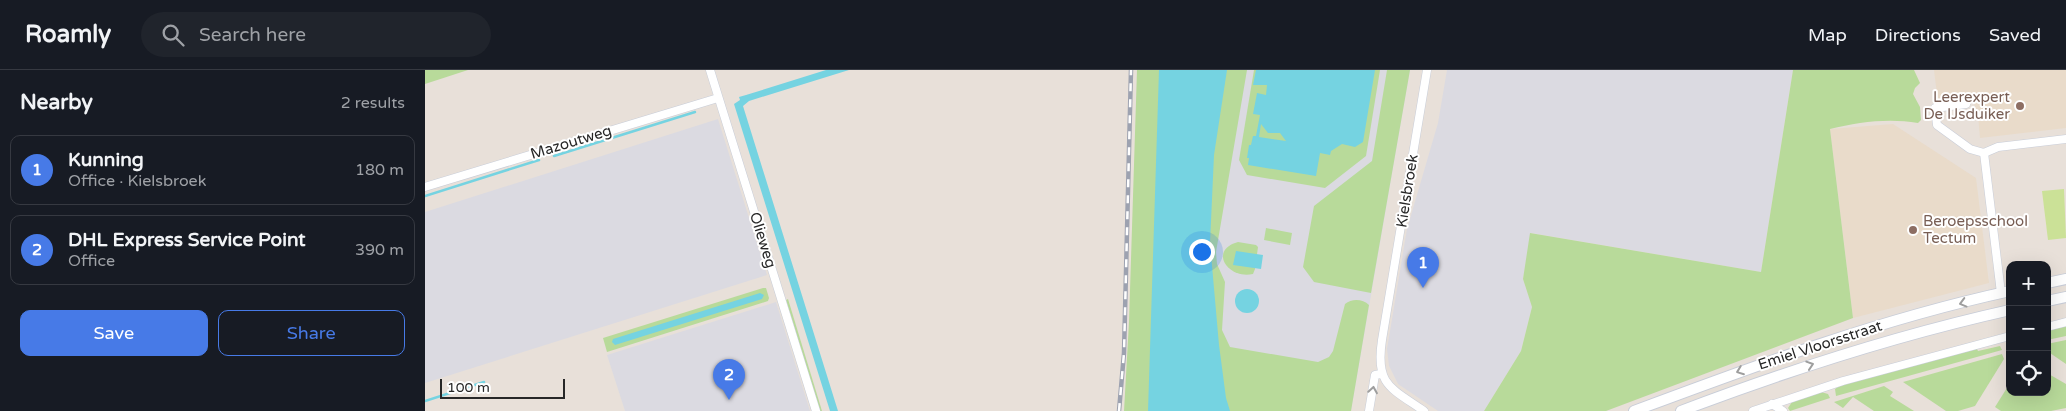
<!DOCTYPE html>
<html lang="en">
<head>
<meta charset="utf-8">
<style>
	:root { --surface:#171b24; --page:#20242c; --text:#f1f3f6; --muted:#9ea1a6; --line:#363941; --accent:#477ae7 }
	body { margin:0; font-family:"Varela Round",sans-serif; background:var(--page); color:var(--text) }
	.controls { position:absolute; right:15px; bottom:15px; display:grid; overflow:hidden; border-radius:10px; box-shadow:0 5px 20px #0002 }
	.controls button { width:45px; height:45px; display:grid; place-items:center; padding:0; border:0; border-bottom:1px solid var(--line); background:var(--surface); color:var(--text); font:25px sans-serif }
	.scale { position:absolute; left:15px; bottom:12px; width:125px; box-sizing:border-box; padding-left:5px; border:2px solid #272727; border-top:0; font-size:14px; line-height:18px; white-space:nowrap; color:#272727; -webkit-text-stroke:4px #fff; paint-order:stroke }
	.you { position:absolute; left:776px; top:181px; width:18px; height:18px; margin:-12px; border:4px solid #fff; border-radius:50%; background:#1a73e8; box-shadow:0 0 0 8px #1a73e833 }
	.badge { display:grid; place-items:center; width:32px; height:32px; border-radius:50%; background:var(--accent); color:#fff; font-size:16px; font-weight:700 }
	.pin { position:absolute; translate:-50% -41px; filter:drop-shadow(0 1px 2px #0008) }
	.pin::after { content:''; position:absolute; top:26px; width:18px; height:15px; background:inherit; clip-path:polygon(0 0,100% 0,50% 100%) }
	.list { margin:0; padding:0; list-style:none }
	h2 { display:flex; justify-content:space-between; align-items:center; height:65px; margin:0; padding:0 20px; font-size:21px }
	h2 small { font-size:16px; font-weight:400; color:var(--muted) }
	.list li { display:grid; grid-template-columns:32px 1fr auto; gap:15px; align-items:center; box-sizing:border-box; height:70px; margin:0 10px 10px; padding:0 10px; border:1px solid var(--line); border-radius:10px }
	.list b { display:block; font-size:19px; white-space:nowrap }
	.list p { margin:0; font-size:16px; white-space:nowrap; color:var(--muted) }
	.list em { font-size:16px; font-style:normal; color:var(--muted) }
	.actions { display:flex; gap:10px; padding:15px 20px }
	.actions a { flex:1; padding:11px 0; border:1px solid var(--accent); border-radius:10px; text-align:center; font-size:18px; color:var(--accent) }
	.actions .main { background:var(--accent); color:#fff }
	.icon { flex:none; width:28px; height:28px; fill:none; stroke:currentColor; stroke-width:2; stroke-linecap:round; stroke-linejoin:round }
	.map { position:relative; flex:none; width:1641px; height:341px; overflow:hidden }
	header { display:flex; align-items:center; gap:30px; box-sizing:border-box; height:70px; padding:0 25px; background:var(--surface); border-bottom:1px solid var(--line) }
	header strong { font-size:24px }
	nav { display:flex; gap:28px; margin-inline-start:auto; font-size:18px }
	.search { width:350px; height:45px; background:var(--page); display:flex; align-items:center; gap:12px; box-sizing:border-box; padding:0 18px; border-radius:28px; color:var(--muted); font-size:19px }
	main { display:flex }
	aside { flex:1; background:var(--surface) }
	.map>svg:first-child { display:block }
</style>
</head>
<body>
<header>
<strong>Roamly</strong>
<div class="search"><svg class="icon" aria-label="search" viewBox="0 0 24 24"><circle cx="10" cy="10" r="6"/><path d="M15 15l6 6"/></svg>Search here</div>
<nav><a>Map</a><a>Directions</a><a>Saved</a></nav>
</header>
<main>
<aside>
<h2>Nearby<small>2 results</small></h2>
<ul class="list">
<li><span class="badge">1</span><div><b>Kunning</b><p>Office · Kielsbroek</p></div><em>180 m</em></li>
<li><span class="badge">2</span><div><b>DHL Express Service Point</b><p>Office</p></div><em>390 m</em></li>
</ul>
<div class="actions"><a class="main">Save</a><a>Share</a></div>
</aside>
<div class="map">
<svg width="1641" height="341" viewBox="0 0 1641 341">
	<rect width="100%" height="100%" fill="#e8e0d9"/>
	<g fill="#dbdae1">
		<polygon points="718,0 985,0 926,341 709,341"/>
		<polygon points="1022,0 1368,0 1336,202 1106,163 1098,209 1107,237 1096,281 1059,341 1013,341 973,314 964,296 962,279 982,159 1013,53"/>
		<polygon points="293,49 342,205 0,313 0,142"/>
		<polygon points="351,232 385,341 200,341 182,285"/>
	</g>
	<g fill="#e9dbca">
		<polygon points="1509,0 1641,0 1641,58 1555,68 1553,45 1547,28 1513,33"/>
		<polygon points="1468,54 1551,108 1564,213 1428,248 1405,59"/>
	</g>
	<g fill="#b8da9a">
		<polygon points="0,0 43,0 0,14"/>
		<polygon points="712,0 740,0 730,341 699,341 704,252"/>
		<path d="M787 0H822L791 182 792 194 800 212 797 260 805 277 893 292 904 287 908 281 920 234C927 228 938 229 944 235L926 341H791L769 135Z"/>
		<polygon points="829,0 955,0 941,86 900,118 822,105 814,90"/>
		<polygon points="962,0 985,0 946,223 889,212 878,197 889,136 947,91"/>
		<path d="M1368 0H1489L1495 13 1490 18 1488 24 1495 37 1496 50 1493 53C1463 48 1434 52 1405 59L1428 248 1181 341H1059L1096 281 1107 237 1098 209 1105 163 1336 202Z"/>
		<polygon points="841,158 867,163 865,175 839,170"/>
		<path d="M813 172 831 175 833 177 830 199 828 204C803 210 783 180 813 172Z"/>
		<polygon points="338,218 341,218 344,228 343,231 182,282 178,268"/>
		<polygon points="363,229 397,341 395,341 361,230"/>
		<polygon points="1641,256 1641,266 1622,270 1622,260"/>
		<polygon points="1641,270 1641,294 1622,281 1622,274"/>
		<polygon points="1575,276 1577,280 1411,326 1410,319 1416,315 1551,277 1553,281"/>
		<polygon points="1577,284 1579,289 1550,336 1533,341 1521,341 1478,312"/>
		<polygon points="1622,303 1641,314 1641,338 1626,341 1576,341 1570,337 1585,313 1585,322 1622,322"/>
		<polygon points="1459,316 1468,322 1465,326 1489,341 1449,341 1428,327 1418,338 1409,332"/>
		<polygon points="1396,322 1403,324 1405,328 1365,341 1363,338 1367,332"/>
	</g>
	<polygon fill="#cbe197" points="1639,119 1641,168 1623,170 1617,121"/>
	<g fill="#75d3e1" fill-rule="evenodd">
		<polygon points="401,0 424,0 324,31 318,36 413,341 405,341 309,34 315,30 314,27 321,25"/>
		<polygon points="734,0 802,0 789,85 785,173 794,275 801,328 805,341 723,341"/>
		<path d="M831 0H950L938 72 930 77 917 74 906 81 905 85 895 83 891 106 823 95 824 88H822L824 75H826L828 66H831L835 45 828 44 832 23 841 25 842 15H828ZM836 54 843 63H855L861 71 834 67Z"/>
		<polygon points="811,181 838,185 836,199 808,195"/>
		<circle cx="822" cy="231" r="12"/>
		<polygon points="335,223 339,225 337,229 190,275 187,272 188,269"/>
	</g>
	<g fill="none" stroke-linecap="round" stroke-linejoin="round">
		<g stroke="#75d3e1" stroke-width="2.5">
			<polyline points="129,86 270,42"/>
			<polyline points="0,126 114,90"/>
			<polyline points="0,331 59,312"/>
		</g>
		<defs>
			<g id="street">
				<polyline points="285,0 391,341"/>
				<polyline points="1541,34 1510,38 1512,55 1545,79 1559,83 1573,77 1641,69"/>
				<polyline points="1559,83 1576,223"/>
				<polyline points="0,117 293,28"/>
				<polyline points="1622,257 1641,252"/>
				<polyline points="1347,334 1358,341"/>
				<polyline points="944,341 950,305 956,304"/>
				<path d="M999 341C966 318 950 315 957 270L1002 0"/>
				<polyline points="1328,341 1418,311 1585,266"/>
			</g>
			<g id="secondary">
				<polyline points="1622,213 1641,209"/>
				<polyline points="1622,231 1641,227"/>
				<path d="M1209 341C1332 295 1456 249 1585 221"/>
				<path d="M1256 341C1364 300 1473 265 1585 240"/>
			</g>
		</defs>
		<use href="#street" stroke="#c8cdd8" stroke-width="9"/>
		<use href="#secondary" stroke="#c8cdd8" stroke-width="12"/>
		<use href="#street" stroke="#fff" stroke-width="8"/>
		<use href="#secondary" stroke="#fff" stroke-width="10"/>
		<defs>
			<polyline id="rail" points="694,341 699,283 706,0"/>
		</defs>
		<use href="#rail" stroke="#9da2b0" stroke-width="4.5"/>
		<use href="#rail" stroke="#fff" stroke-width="2.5" stroke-dasharray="8" stroke-linecap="butt"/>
	</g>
	<defs><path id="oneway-chevron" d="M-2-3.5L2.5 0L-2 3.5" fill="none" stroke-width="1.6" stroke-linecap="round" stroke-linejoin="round" transform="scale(1.25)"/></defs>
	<g stroke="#9e9e9e">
		<use href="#oneway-chevron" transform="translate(1538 233) rotate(165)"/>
		<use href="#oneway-chevron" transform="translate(1385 295) rotate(-18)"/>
		<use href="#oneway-chevron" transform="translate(1315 301) rotate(159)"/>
		<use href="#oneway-chevron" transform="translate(948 320) rotate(-81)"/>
	</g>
	<g fill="#8d6e63" stroke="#fff" stroke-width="2">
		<circle cx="1595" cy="36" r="5"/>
		<circle cx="1488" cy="160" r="5"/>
	</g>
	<g text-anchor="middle" stroke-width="4" stroke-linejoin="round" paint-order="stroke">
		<g font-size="15" fill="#785e54" stroke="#fff" text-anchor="end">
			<text x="1585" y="32">Leerexpert<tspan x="1585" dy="17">De IJsduiker</tspan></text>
			<text x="1498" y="156" text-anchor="start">Beroepsschool<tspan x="1498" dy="17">Tectum</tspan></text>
		</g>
		<g font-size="15" fill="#272727" stroke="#fff">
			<text transform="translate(146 72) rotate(-17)" y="5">Mazoutweg</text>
			<text transform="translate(982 121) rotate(-81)" y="5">Kielsbroek</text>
			<text transform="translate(338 170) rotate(73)" y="5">Olieweg</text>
			<text transform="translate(1395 275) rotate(-18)" y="5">Emiel Vloorsstraat</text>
		</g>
	</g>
</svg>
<div class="controls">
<button>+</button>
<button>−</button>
<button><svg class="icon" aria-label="locate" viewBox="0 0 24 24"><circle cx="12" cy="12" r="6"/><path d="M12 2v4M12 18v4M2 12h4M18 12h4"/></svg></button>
</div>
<div class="scale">100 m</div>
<div class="you"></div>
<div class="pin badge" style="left:998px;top:218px">1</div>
<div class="pin badge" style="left:304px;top:330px">2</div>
</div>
</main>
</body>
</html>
